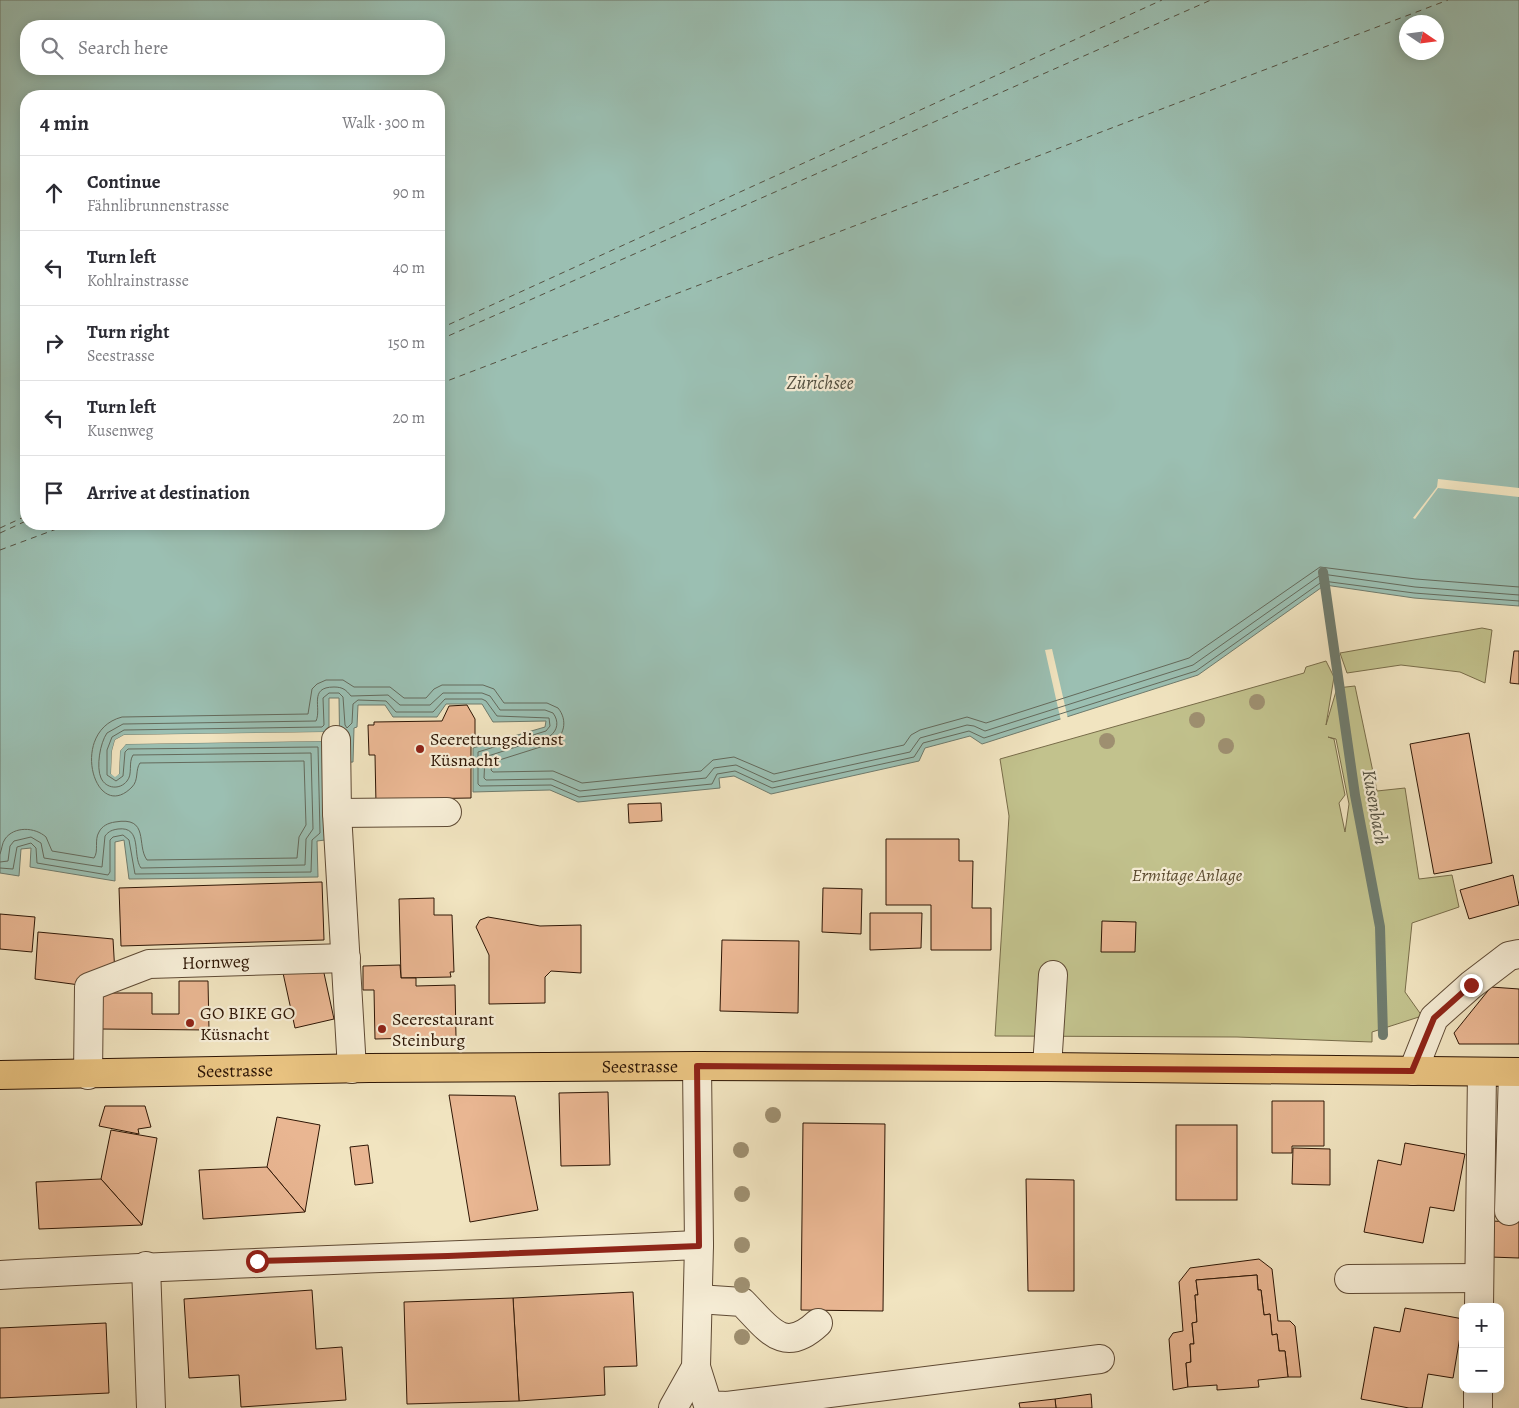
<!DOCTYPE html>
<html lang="en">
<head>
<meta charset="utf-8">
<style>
	:root { --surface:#fff; --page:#f7f7f7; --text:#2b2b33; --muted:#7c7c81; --line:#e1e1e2 }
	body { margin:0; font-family:Alegreya,serif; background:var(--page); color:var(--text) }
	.controls { position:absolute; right:15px; bottom:15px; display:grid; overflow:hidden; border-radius:10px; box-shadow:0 2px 12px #0003 }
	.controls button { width:45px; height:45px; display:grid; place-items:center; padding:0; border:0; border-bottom:1px solid var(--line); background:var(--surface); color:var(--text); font:25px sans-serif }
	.compass { position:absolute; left:1399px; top:15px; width:45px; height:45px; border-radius:50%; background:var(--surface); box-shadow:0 2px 12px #0003; rotate:103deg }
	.stop { position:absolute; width:15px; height:15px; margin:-11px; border:4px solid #8f2418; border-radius:50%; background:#fff }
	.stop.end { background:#8f2418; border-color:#fff; box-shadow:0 1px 5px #0008 }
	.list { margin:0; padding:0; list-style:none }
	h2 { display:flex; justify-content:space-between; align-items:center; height:65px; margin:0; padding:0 20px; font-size:21px }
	h2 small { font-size:16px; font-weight:400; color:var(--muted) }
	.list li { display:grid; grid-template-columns:32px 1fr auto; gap:15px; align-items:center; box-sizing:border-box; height:75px; padding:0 20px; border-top:1px solid var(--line) }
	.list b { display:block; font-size:19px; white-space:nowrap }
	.list p { margin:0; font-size:16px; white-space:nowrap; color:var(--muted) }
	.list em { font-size:16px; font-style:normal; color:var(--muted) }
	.icon { flex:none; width:28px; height:28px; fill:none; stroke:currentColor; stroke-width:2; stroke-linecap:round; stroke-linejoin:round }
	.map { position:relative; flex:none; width:1519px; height:1408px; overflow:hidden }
	.search { position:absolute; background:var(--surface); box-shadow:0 2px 12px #0003; left:20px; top:20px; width:425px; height:55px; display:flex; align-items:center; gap:12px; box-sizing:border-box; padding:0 18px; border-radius:20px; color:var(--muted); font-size:19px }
	.panel { position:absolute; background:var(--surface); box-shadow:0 2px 12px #0003; left:20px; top:90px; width:425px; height:440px; border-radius:20px }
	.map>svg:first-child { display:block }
</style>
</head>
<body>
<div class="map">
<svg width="1519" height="1408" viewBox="0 0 1519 1408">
	<rect width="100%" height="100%" fill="#f1e4c0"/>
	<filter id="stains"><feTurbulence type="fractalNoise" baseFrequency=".004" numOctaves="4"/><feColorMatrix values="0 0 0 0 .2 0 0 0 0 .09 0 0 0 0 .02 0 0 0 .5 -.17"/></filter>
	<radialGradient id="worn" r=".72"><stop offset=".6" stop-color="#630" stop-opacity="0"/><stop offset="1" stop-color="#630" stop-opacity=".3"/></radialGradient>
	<g fill="#c2c28d" stroke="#786c49" fill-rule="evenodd">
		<polygon points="1482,628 1492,630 1485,683 1460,672 1401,665 1347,673 1340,653"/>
		<path d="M1326 661 1334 677 1326 725 1337 688 1355 686 1377 791 1405 788 1419 879 1452 875 1459 907 1412 923 1405 992 1422 1016 1372 1032V1042L1237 1037 995 1036 1009 816 1000 759 1304 673 1306 667ZM1328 737 1336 739 1349 804 1345 832 1339 803 1345 795 1334 739Z"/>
	</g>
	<path fill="#9bbfb2" stroke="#6f7b6d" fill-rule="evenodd" d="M0 0H1519V606L1414 598 1325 585 1198 675 982 744 970 736 925 748 919 761 771 794 734 776 719 778 720 788 578 802 550 790 473 792V748L545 727 546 721 493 722 482 704H446L437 717H393L385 705H358L357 727 354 728 353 762 340 763 339 698H329V732L124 735 115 740 112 751 111 774H119L120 751 126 744 324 741 325 840 317 841 318 877 129 879 124 840 115 842V881L30 867 31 848 21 849 19 876 0 873ZM1406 22H1436V52H1406ZM26 26H439V69H26ZM26 96H439V524H26Z"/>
	<g fill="#f1e4c0">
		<polygon points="1438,479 1519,488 1519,497 1438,488 1415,519 1413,518 1437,487"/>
		<polygon points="1052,649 1068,719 1061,721 1045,650"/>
		<polygon points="329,732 328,735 125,738 117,742 114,751 115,774 117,750 125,742 324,739 324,741 126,744 120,751 119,774 115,777 111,774 112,751 115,740 124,735"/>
	</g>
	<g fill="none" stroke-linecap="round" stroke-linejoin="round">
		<g stroke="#646a5c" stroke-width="1">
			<path d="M0 854C2 849 2 843 5 839 14 826 35 827 46 837L52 851 94 858C99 851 94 840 99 832 102 826 108 823 115 822 150 816 136 845 147 860L297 858 299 837 306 825 304 761 140 763C135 770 139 780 132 787 95 825 68 731 122 717L308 714 312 689 317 684 326 680H343L354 687H390L404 698H426L434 689 442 685H483L494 689 504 703H547L558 708C568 720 565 737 550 744L493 762 491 770 493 772 553 771 582 783 701 771 713 760 734 757 774 774 904 745 911 735 920 730 967 717 986 723 1189 658 1320 567 1416 579 1519 587"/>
			<path d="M0 862 8 861 10 846 14 841 31 837 41 843 44 858 102 867 105 836C109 831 112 830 118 829 143 826 132 856 141 868L305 865 306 839 313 829 311 753 133 755C128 763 133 774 127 781 120 790 106 789 101 778 96 767 100 743 107 733L123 724 316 721C322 708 308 687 334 687 343 687 346 690 351 696L388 695 400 705H430L443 693H482L490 696 500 710H545L553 713C559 721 558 730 550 736L485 757 484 778 486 780 552 779 580 791 706 778 714 768 736 765 773 782 910 752 920 738 967 725 974 726 985 731 1193 665 1322 574 1415 587 1519 595"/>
			<polyline points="0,868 13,869 17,847 31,843 36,848 37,863 108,875 110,872 110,840 113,837 123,835 129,840 135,874 311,872 312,840 320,833 318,747 128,749 125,752 123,776 116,781 107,775 107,750 112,737 124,730 322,727 324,725 323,698 329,693 339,693 343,697 345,725 347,728 352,723 353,704 358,700 386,701 396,712 433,712 445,699 482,699 486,701 497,716 549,718 550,726 546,731 478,752 478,784 480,786 551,785 579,797 712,784 717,774 735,771 772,788 914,757 923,743 969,731 984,738 1196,671 1323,581 1414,593 1519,601"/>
		</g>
		<polyline stroke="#6f7b6d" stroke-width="10" points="1323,572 1355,795 1380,927 1383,1035"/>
		<g stroke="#545142" stroke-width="1" stroke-dasharray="6 5" stroke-linecap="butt">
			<polyline points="439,329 1162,0"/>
			<polyline points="439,340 1211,0"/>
			<polyline points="439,384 1448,0"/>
			<polyline points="0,528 26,516"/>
			<polyline points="0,533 26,521"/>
			<polyline points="0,550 70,524"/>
		</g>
	</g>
	<g fill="#e9b692" stroke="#2e1605">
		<polygon points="1514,651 1519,651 1519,684 1510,683"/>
		<polygon points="467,705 475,719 475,742 471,742 471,798 408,799 376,804 375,755 369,755 368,725 374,725 374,722 442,721 449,706"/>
		<polygon points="1469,733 1492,863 1434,874 1410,744"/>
		<polygon points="661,803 662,821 629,823 628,804"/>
		<polygon points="886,839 959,839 959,861 973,861 972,908 991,908 991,950 931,950 931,905 886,905"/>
		<polygon points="1513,875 1519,905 1469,919 1460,890"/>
		<polygon points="322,882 324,940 121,946 119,888"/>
		<polygon points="823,888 862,889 861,934 822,932"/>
		<polygon points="434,898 434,915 452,915 454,972 450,972 451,977 401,978 399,899"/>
		<polygon points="870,913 922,913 921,948 870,950"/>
		<polygon points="0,914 35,917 32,952 0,949"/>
		<polygon points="488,917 540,926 581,925 581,973 551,971 545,977 545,1003 489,1004 489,955 476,927 480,920"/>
		<polygon points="1102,921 1136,922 1135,952 1101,952"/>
		<polygon points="38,932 113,939 115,974 87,986 35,979"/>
		<polygon points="722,940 799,941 798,1013 720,1011"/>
		<polygon points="322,964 334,1019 295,1028 283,973"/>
		<polygon points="400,965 401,978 416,978 416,986 455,985 456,1037 375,1039 374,990 363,990 363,966"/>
		<polygon points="179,981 208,981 209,1030 100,1029 101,993 152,993 152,1014 179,1014"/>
		<polygon points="1491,987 1519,989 1519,1044 1459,1044 1454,1033"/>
		<polygon points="608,1092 610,1165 561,1166 559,1093"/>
		<polygon points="449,1095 515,1096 538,1210 470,1222"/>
		<polygon points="1272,1101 1324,1101 1324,1146 1292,1146 1292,1153 1272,1153"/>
		<polygon points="105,1106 145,1106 151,1127 138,1129 139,1134 99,1126"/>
		<polygon points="277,1117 320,1125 305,1212 267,1167"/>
		<polygon points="803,1123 885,1124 883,1311 801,1310"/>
		<rect x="1176" y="1125" width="61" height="75"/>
		<polygon points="111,1130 157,1138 142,1225 101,1179"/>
		<polygon points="1405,1143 1465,1154 1454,1211 1430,1207 1423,1243 1364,1232 1378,1160 1401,1165"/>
		<polygon points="368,1145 373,1183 355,1185 350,1147"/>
		<polygon points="1293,1148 1330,1149 1330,1185 1292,1184"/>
		<polygon points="267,1167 305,1212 203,1219 199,1170"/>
		<polygon points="101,1179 142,1225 39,1229 36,1182"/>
		<polygon points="1026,1179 1074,1180 1074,1291 1028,1291"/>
		<polygon points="1491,1221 1519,1222 1519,1258 1490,1257"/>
		<polygon points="1259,1259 1272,1269 1278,1321 1290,1321 1295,1326 1301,1377 1288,1377 1285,1351 1279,1351 1277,1334 1272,1335 1270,1314 1264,1315 1261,1290 1258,1290 1257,1275 1196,1280 1198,1295 1195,1295 1197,1322 1192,1323 1194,1344 1190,1344 1191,1362 1186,1363 1188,1387 1173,1390 1169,1339 1173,1333 1183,1331 1179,1282 1190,1268"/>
		<polygon points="1257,1275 1258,1290 1261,1290 1264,1315 1270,1314 1272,1335 1277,1334 1279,1351 1285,1351 1288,1377 1258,1380 1259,1387 1217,1390 1217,1385 1188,1387 1186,1363 1191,1362 1190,1344 1194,1344 1192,1323 1197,1322 1195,1295 1198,1295 1196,1280"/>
		<polygon points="312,1290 316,1349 342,1347 346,1400 241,1407 239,1375 189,1378 184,1299"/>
		<polygon points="633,1292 637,1366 604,1367 605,1395 519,1401 513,1298"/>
		<polygon points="513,1298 519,1401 407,1404 404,1302"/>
		<polygon points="1405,1308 1463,1319 1453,1378 1428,1374 1422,1408 1409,1408 1361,1399 1374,1327 1400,1332"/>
		<polygon points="106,1323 109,1393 0,1398 0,1328"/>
		<polygon points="1091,1394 1092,1408 1056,1408 1055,1399"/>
		<polygon points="1055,1399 1056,1408 1020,1408 1019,1403"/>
	</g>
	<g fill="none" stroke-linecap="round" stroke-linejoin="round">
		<defs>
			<g id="minor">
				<polyline points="336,740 337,813 352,1069"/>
				<polyline points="337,813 447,812"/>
				<polyline points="1047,1067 1053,975"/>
				<polyline points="1413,1071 1434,1018 1471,985 1509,956 1519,954"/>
				<path id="s1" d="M88 1075 89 987 149 964 346 958"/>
				<polyline points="1509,1211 1513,1072"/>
				<polyline points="146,1266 151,1408"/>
				<path d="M0 1275C233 1262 466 1256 699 1245"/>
				<polyline points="1349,1279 1479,1278"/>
				<path d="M698 1299 742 1302C768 1328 783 1356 818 1323"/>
				<polyline points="1479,1307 1482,1072"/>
				<polyline points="696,1367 708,1405 727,1406 1100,1359"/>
				<polyline points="1478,1407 1478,1389"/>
				<polyline points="673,1408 696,1367 699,1245 697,1066"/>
			</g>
			<g id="major">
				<path id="s2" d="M0 1075 369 1068 697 1066 1047 1067 1519 1072"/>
			</g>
		</defs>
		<use href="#minor" stroke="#5f4a34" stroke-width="30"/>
		<use href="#major" stroke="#2e1605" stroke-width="30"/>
		<use href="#minor" stroke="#f6edd6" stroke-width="28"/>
		<use href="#major" stroke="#e8c280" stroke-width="28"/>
	</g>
	<g fill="#9e8f70">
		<circle cx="1257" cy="702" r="8"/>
		<circle cx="1197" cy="720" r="8"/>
		<circle cx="1107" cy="741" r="8"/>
		<circle cx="1226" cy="746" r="8"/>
		<circle cx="773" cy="1115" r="8"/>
		<circle cx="741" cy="1150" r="8"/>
		<circle cx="742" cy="1194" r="8"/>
		<circle cx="742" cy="1245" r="8"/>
		<circle cx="742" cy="1285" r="8"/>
		<circle cx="742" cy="1337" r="8"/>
	</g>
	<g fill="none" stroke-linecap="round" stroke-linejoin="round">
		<polyline stroke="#8f2418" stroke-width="6" points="257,1261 448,1256 699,1246 697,1066 1412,1071 1434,1018 1471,985"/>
	</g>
	<g fill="#8f2418" stroke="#f6edd6" stroke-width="2">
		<circle cx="420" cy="749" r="5"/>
		<circle cx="190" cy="1023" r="5"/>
		<circle cx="382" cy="1029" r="5"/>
	</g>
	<g text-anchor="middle" stroke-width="4.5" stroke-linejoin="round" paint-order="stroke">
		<g font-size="18" fill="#2e1605" stroke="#f6edd6" text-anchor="start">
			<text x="430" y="745">Seerettungsdienst<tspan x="430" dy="21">Küsnacht</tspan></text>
			<text x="200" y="1019">GO BIKE GO<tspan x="200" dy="21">Küsnacht</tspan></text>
			<text x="392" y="1025">Seerestaurant<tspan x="392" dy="21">Steinburg</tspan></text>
		</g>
		<g font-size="18" font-style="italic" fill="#5a4a2e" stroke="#f6edd6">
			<text x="1187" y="881">Ermitage Anlage</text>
		</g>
		<g font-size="18" fill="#2e1605" stroke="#f6edd6">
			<text dy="6" stroke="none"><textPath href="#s1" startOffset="219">Hornweg</textPath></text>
			<text dy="6" stroke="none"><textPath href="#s2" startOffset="640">Seestrasse</textPath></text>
			<text dy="6" stroke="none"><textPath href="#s2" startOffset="235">Seestrasse</textPath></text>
		</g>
		<g font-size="19" font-style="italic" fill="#545142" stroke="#f6edd6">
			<text x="820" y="389">Zürichsee</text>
			<text transform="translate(1376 807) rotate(80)" y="7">Kusenbach</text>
		</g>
	</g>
	<rect width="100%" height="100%" filter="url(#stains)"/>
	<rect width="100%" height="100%" fill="url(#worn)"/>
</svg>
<div class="controls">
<button>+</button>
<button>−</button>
</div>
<svg class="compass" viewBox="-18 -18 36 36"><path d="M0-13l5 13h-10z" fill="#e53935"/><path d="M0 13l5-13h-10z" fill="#7c7c81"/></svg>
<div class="stop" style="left:257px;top:1261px"></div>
<div class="stop end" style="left:1471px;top:985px"></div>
<div class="search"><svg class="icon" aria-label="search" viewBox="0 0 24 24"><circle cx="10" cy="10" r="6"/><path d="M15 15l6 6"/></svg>Search here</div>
<section class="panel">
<h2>4 min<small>Walk · 300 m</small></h2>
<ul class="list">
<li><svg class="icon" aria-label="ahead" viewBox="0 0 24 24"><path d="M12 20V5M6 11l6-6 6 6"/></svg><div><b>Continue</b><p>Fähnlibrunnenstrasse</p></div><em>90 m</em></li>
<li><svg class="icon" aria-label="left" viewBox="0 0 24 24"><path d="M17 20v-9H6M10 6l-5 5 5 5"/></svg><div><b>Turn left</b><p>Kohlrainstrasse</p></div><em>40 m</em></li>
<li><svg class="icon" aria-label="right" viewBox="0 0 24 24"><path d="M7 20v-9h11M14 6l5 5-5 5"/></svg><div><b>Turn right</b><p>Seestrasse</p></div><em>150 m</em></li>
<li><svg class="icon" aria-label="left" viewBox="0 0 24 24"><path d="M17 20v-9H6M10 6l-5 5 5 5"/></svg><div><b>Turn left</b><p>Kusenweg</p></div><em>20 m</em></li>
<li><svg class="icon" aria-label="arrive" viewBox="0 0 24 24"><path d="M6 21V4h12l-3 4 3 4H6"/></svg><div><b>Arrive at destination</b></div></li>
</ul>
</section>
</div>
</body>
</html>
